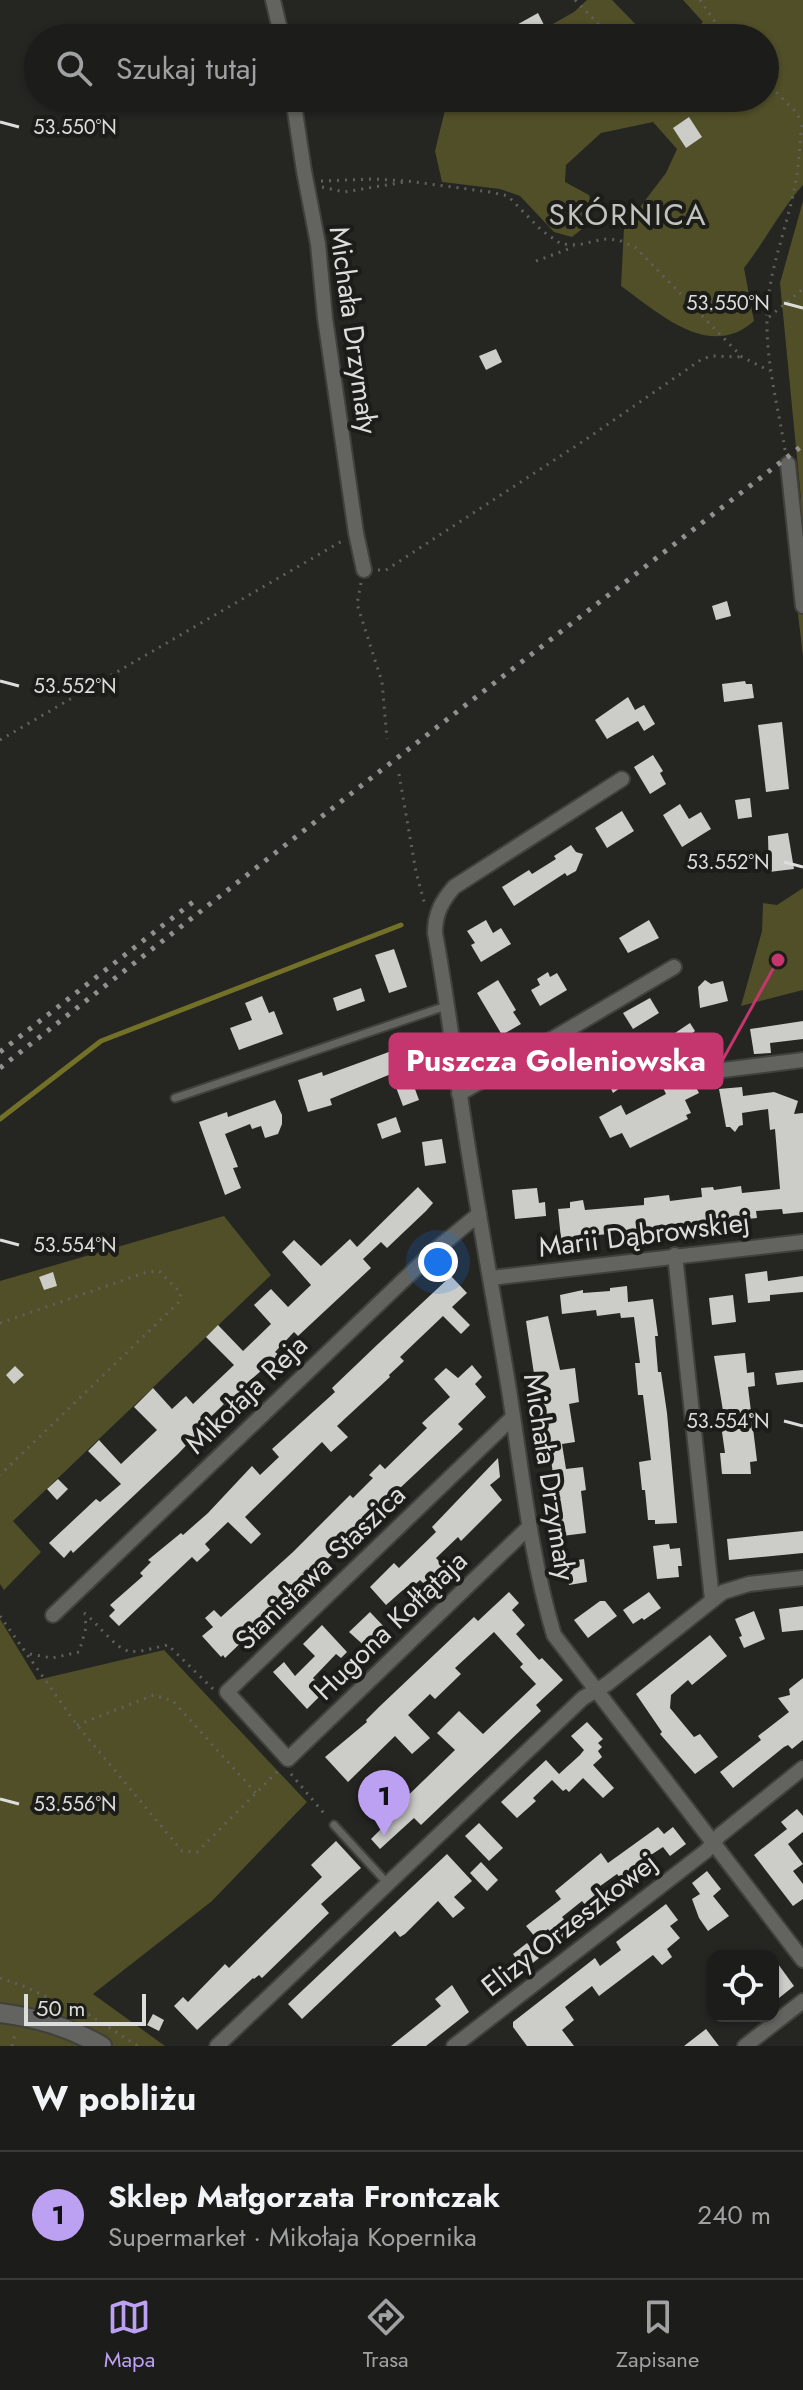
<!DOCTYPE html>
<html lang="pl">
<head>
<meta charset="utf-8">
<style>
	:root { --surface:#1c1c1a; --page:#252523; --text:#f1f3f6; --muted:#a0a1a2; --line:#3a3a39; --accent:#bca0f2 }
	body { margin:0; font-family:Jost,sans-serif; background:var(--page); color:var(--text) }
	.controls { position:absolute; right:24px; bottom:24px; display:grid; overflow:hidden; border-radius:16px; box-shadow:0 2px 6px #0004 }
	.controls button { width:72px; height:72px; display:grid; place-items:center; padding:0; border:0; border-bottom:2px solid var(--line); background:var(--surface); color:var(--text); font:40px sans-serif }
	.scale { position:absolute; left:24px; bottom:20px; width:122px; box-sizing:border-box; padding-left:8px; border:4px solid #dddddb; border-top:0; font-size:22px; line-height:28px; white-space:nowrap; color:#dddddb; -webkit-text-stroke:6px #1c1c19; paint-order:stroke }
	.you { position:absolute; left:438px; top:1262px; width:28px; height:28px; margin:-20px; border:6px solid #fff; border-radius:50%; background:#1a73e8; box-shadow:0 0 0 12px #1a73e833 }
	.badge { display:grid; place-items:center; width:52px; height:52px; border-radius:50%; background:var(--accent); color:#111; font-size:26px; font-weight:700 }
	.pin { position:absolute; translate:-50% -66px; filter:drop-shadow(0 2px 4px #0008) }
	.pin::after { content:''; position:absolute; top:42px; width:28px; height:24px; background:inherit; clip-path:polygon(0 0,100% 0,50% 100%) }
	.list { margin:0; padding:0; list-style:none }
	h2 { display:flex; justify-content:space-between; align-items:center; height:104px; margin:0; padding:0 32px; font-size:34px }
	h2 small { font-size:26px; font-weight:400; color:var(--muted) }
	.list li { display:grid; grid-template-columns:52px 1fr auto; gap:24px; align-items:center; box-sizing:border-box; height:128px; padding:0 32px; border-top:2px solid var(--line) }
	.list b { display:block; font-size:30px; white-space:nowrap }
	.list p { margin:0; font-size:26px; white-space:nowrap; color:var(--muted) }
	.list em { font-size:26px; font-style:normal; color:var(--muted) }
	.icon { flex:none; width:44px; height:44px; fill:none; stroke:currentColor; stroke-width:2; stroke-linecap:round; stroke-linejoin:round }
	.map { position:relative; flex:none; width:803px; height:2046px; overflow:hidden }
	.search { position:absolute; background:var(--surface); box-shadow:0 2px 6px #0004; left:24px; right:24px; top:24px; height:88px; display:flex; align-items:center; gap:20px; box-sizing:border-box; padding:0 28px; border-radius:44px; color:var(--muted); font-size:30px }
	.sheet { height:232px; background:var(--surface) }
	nav { display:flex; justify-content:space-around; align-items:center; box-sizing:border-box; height:112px; border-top:2px solid var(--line); background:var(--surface); font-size:22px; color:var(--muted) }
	nav a { display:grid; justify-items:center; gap:4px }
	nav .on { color:var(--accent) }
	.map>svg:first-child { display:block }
</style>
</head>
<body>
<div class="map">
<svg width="803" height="2046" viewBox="0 0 803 2046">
	<rect width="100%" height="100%" fill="#252522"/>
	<g fill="#504f28">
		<polygon points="587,0 612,0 649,38 528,38 574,12"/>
		<path d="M683 0H803V185C780 211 765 241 744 268L754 321C709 361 659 313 621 286L624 228 666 173 677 149 653 122 601 133 566 165 565 182 589 195 593 210 582 229 572 237 554 232 520 196 500 189 442 182 435 151 447 102 450 98H765V38H686L703 22Z"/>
		<polygon points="803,201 803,656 785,506 801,499 780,283"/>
		<polygon points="803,888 803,990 741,1006 762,931 763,903 777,905"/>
		<polygon points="224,1216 271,1275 13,1521 41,1552 4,1590 0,1584 0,1281"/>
		<polygon points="0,1619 37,1680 164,1650 307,1802 212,1901 93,1994 165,2046 0,2046"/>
	</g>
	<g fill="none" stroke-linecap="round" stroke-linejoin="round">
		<polyline stroke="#737127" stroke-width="5" points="0,1119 101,1041 401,925"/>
	</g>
	<g fill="#ccccc8">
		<polygon points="538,13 545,27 526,38 493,38"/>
		<polygon points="689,117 702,137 686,148 673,128"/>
		<polygon points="496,349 502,362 486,370 479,356"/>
		<polygon points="727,601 731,616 716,620 712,606"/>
		<polygon points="745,681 746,684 752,684 754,698 724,702 722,684"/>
		<polygon points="628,697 635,710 644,705 655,724 644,731 638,721 607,739 595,720"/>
		<polygon points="782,722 789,789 766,792 758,725"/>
		<polygon points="653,755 663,771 660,773 666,784 650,794 634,767"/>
		<polygon points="750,798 752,817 738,819 735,800"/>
		<polygon points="680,804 689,819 701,812 711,829 682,847 663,815"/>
		<polygon points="622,811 634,831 607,848 595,828"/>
		<polygon points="788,833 794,869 769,872 768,836"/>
		<polygon points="571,845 576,852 583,854 576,871 567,876 565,873 514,906 502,887 529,870 532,874 556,859 554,856"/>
		<polygon points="486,920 493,933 501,928 511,944 481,962 471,945 475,943 467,931"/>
		<polygon points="649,920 659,938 628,953 619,938"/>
		<polygon points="394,949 407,987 389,993 375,955"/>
		<polygon points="548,972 550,977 557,973 567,990 540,1006 531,990 540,985 537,979"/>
		<polygon points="498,980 516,1010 513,1012 521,1024 502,1035 477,993"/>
		<polygon points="705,980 711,984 723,981 728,1001 700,1008 698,987"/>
		<polygon points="361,988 365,1001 337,1011 333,998"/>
		<polygon points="262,996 269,1013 274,1011 283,1034 239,1050 230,1028 252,1020 245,1003"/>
		<polygon points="650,998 659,1013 633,1029 623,1013"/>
		<polygon points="803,1021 803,1039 770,1043 771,1053 754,1054 750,1029"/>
		<polygon points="690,1023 695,1031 675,1047 699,1093 685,1100 691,1113 686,1115 688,1119 630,1148 622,1133 610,1138 599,1117 621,1105 626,1115 666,1094 652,1065 613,1093 604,1074 658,1047 657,1045"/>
		<polygon points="419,1041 428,1063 414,1068 418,1079 412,1081 419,1100 403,1106 391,1074 330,1099 332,1105 308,1112 298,1080 322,1072 323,1076"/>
		<polygon points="742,1087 743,1096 774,1092 798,1101 794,1114 803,1113 803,1212 783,1214 782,1209 756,1211 757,1218 561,1239 558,1209 570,1208 570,1202 583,1200 585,1210 644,1205 644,1198 669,1195 670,1201 702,1197 701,1188 713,1187 714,1190 741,1186 742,1193 780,1189 775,1129 770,1130 768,1109 742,1113 743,1125 739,1126 735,1132 730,1127 726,1127 719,1089"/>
		<polygon points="275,1100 282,1115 282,1124 278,1134 265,1138 261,1126 252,1129 250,1124 225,1134 238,1167 233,1168 241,1188 225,1195 199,1122 227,1112 228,1117"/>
		<polygon points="396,1117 401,1132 382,1139 377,1124"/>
		<polygon points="442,1139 446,1163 425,1166 422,1142"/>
		<polygon points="418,1187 433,1203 426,1211 387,1248 381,1242 363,1259 371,1268 298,1336 294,1332 275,1352 279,1355 239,1390 241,1392 226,1406 224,1404 196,1431 198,1433 178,1454 73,1553 71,1550 64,1558 49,1543 96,1499 100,1502 121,1484 88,1451 99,1440 121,1464 157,1430 134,1407 153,1388 172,1409 186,1396 193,1404 234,1365 206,1337 218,1325 243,1351 271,1324 254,1305 271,1289 288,1307 311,1285 282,1252 294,1240 321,1266 350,1239 357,1247"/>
		<polygon points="537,1188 539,1203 545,1202 546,1216 515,1219 512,1190"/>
		<polygon points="767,1271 768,1281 803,1276 803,1292 770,1295 770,1301 748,1303 745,1274"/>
		<polygon points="53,1272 57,1286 44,1290 39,1277"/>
		<polygon points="451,1276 467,1293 452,1307 470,1325 461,1334 443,1316 400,1357 404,1361 389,1375 390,1377 337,1426 348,1437 331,1452 322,1442 245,1517 261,1534 251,1544 228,1522 205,1544 210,1550 197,1562 192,1557 119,1626 109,1616 115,1610 110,1605 143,1576 140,1573 151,1562 148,1560 181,1533 183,1535 208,1513 252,1466 260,1475 279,1457 272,1449 335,1392 332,1388 378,1344"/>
		<polygon points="627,1286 628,1302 653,1299 658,1336 655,1336 658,1372 661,1372 667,1413 677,1523 655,1524 655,1520 648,1520 645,1490 642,1490 639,1462 651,1460 643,1395 638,1395 635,1363 640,1363 634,1317 621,1318 620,1313 597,1316 596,1310 562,1314 560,1295 583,1290 583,1293 610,1291 610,1288"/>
		<polygon points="733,1295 736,1322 712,1325 709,1298"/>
		<polygon points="548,1316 560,1370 575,1368 579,1402 569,1404 575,1442 562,1444 566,1469 583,1467 586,1490 581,1491 586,1533 562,1536 546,1425 539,1386 536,1387 526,1321"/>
		<polygon points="745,1353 747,1373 754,1372 755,1386 748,1387 757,1461 750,1462 751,1474 722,1474 720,1453 725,1453 720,1418 724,1417 714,1356"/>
		<polygon points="472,1365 482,1377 475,1384 486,1397 458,1424 463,1429 368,1518 289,1598 284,1593 275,1610 225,1658 223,1655 221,1657 202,1636 213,1627 205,1618 214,1610 221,1617 293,1552 350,1495 353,1498 373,1478 369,1475 380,1464 385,1469 427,1428 422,1423 450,1397 434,1379 446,1368 458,1378"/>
		<polygon points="15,1366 24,1375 14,1384 6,1375"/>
		<polygon points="803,1370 803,1382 777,1385 775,1373"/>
		<polygon points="498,1458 500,1477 490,1485 502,1500 461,1541 458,1537 436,1558 448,1571 430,1590 420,1580 406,1593 403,1590 386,1605 370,1587 394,1563 399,1568 436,1532 432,1527"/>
		<polygon points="58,1479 68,1489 57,1500 47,1489"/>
		<polygon points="803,1531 803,1553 729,1560 727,1539"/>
		<polygon points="669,1544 670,1549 680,1548 682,1566 678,1566 679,1577 657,1579 653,1546"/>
		<polygon points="584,1559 587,1582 569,1585 565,1562"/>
		<polygon points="509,1592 519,1603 512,1610 525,1625 516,1634 539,1660 542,1658 563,1680 536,1705 541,1711 421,1825 414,1818 380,1849 371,1839 396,1814 393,1810 455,1750 437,1733 459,1711 483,1734 536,1684 520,1667 523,1664 494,1632 455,1668 461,1674 435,1699 430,1694 408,1715 430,1738 412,1754 395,1736 348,1782 325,1757 367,1722 366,1720 379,1707 474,1617 478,1621"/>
		<polygon points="649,1592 661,1608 644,1620 642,1618 633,1624 623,1610"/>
		<polygon points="600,1601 605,1601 617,1616 588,1638 574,1620"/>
		<polygon points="803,1606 803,1630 782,1632 779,1609"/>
		<polygon points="754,1611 765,1639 744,1648 739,1637 742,1636 735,1619"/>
		<polygon points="370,1612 388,1631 368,1649 349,1632"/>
		<polygon points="322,1625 347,1652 341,1658 336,1654 313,1678 325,1691 307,1709 273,1672 284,1662 295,1676 315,1656 303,1644"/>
		<polygon points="710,1635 727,1656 692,1685 688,1680 671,1695 670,1708 694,1737 700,1734 718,1757 695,1774 660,1734 662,1732 636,1694"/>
		<polygon points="803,1678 803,1740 792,1749 788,1745 784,1747 733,1788 720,1772 761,1740 758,1736 789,1712 778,1698 790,1695 789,1689"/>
		<polygon points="587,1722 603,1739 598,1743 602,1747 598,1751 602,1757 593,1765 614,1788 603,1798 583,1778 569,1792 566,1789 563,1791 552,1780 533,1798 536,1801 517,1818 501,1802 546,1760 559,1774 580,1755 584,1750 571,1736"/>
		<polygon points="797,1809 803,1816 803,1832 788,1844 803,1864 793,1871 803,1884 803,1899 793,1906 754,1855 787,1829 781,1822"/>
		<polygon points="479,1823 503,1848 489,1861 465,1836"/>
		<polygon points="658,1827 664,1834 673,1827 686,1844 670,1856 663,1847 634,1866 643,1878 628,1888 617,1874 596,1889 608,1905 594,1916 582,1901 562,1917 574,1931 559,1943 548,1929 536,1938 526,1926 561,1899 555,1891 601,1853 608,1863"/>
		<polygon points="336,1841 361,1868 321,1904 329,1913 262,1978 259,1975 254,1979 253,1978 197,2030 174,2006 183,1997 188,2002 225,1964 229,1968 322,1877 311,1865"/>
		<polygon points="447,1854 472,1881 454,1897 465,1908 453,1918 438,1901 405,1934 400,1937 395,1931 302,2019 288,2004"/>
		<polygon points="481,1862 498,1880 487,1891 470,1873"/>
		<polygon points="707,1871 721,1889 713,1896 729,1916 708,1931 699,1918 692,1899 700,1894 692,1883"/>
		<polygon points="666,1904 678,1920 670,1926 680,1938 667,1949 672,1957 662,1965 653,1955 599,1996 592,1986 565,2007 574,2020 562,2030 574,2046 527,2046 513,2027 513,2022 595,1958 600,1966 621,1950 616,1942"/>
		<polygon points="527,1943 539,1958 524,1970 513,1954"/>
		<polygon points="773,1957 794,1986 779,1998 773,1990"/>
		<polygon points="491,1970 504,1985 490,1996 477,1981"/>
		<polygon points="452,1985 469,2012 426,2046 391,2046 441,2006 435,1999"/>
		<polygon points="153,2014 164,2020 159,2031 147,2025"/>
		<polygon points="706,2029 719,2046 684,2046"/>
	</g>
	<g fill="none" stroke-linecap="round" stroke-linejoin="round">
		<defs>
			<g id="service">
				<polyline points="175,1098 446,1006"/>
				<polyline points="334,1825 388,1884"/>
			</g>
			<g id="minor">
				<polyline points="273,0 282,38"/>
				<polyline points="293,98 304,171 318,244 325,318 356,533 364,570"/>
				<polyline points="788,464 803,606"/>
				<path d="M622 779 454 887C442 901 435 913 435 933 445 987 452 1041 460 1095 474 1194 493 1291 509 1390 522 1472 530 1555 554 1635L803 1960"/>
				<polyline points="707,1072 803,1060"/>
				<polyline points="459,1094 674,967"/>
				<polyline points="675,1255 712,1599"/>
				<polyline points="491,1278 803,1242"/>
				<polyline points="513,1417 227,1692 288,1759 528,1528"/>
				<polyline points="53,1615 434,1251 479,1214"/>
				<polyline points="217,2046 583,1698 607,1684 723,1592 749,1584 803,1578"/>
				<polyline points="454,2046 706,1851 720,1835 803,1768"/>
				<polyline points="745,2046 803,2001"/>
			</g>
			<path id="tertiary" d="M0 2013C38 2018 69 2027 102 2046"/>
		</defs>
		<use href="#service" stroke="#40403d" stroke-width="11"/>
		<use href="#minor" stroke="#40403d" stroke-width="18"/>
		<use href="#tertiary" stroke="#40403d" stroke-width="22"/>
		<g stroke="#60605d" stroke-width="3" stroke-dasharray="2 6" stroke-linecap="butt">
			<polyline points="575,0 612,38"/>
			<polyline points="700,0 726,38"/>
			<polyline points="765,81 794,110 802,122"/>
			<polyline points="321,181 374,179 407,181 490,192 508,196 541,230 561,244 578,245 604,239 619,240 636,248 742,357 770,371"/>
			<polyline points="322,187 344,192 405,182"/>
			<polyline points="536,261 574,247"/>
			<polyline points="769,317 803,289"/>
			<path d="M785 450C778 406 766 363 767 317 768 269 788 227 796 180 800 160 799 140 803 120"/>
			<polyline points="378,570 386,570 585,440 702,359 712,356 742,357"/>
			<polyline points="361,583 357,604 382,682 387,739"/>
			<polyline points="0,740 342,541"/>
			<polyline points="399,774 416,872 425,905"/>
			<polyline points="0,1323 147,1272 159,1271 181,1293 178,1303 0,1475"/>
			<path d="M84 1613C96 1621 116 1650 129 1651 140 1653 156 1647 168 1645L213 1689"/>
			<polyline points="0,1616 77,1725 182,1851 197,1852 278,1771"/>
			<polyline points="30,1654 52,1658 79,1652 86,1628 85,1615"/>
			<polyline points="77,1725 154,1695 173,1701 256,1793"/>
			<polyline points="291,1774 327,1817"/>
			<polyline points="0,1978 26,1987 57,2002 80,2009 138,2046"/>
			<polyline points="12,2046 16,2031"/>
		</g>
		<use href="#service" stroke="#63635f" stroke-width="7"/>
		<use href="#minor" stroke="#63635f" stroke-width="14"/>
		<use href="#tertiary" stroke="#63635f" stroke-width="18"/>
		<g stroke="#90908e" stroke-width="5" stroke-dasharray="4 8" stroke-linecap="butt">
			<polyline points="0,1052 193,902"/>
			<polyline points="0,1068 375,775 803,445"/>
		</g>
	</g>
	<path fill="none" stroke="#dddddb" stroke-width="3" d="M0 122 19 127M784 303 803 308M0 681 19 686M784 862 803 867M0 1240 19 1245M784 1421 803 1426M0 1799 19 1804"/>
	<g text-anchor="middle" stroke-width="8" stroke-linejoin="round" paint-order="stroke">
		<g font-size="28" fill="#dddddb" stroke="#1c1c19">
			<text transform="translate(354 330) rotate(82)" y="10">Michała Drzymały</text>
			<text transform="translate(644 1234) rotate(-7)" y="10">Marii Dąbrowskiej</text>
			<text transform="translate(246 1394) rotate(-44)" y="10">Mikołaja Reja</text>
			<text transform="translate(550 1477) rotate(81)" y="10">Michała Drzymały</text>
			<text transform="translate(320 1567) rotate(-44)" y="10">Stanisława Staszica</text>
			<text transform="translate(390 1625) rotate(-44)" y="10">Hugona Kołłątaja</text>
			<text transform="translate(569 1924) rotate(-38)" y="10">Elizy Orzeszkowej</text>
		</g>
		<g font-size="30" letter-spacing="2" fill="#c2c2be" stroke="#1c1c19">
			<text x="628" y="225">SKÓRNICA</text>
		</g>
	</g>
	<g font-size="20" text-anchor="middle" fill="#dddddb" stroke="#1c1c19" stroke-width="8" stroke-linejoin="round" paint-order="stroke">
		<text x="75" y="134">53.550°N</text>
		<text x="728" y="310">53.550°N</text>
		<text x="75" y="693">53.552°N</text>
		<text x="728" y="869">53.552°N</text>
		<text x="75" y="1252">53.554°N</text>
		<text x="728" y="1428">53.554°N</text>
		<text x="75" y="1811">53.556°N</text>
	</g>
	<path fill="none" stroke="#c6366e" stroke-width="3" d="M778 960L722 1061"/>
	<circle fill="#c6366e" stroke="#1c1c19" stroke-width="3" cx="778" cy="960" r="8"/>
	<rect fill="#c6366e" stroke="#c6366e" stroke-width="3" x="390" y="1034" width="332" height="54" rx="8"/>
	<g font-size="30" text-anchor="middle" font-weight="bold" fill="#fff">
		<text x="556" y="1071">Puszcza Goleniowska</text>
	</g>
</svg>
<div class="controls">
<button><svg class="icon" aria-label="locate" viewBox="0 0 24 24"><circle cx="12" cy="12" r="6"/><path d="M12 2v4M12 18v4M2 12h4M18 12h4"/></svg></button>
</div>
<div class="scale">50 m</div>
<div class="you"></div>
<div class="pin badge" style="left:384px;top:1836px">1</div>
<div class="search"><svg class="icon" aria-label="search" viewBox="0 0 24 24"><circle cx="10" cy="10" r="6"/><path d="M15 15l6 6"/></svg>Szukaj tutaj</div>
</div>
<section class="sheet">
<h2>W pobliżu<small></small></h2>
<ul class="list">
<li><span class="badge">1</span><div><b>Sklep Małgorzata Frontczak</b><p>Supermarket · Mikołaja Kopernika</p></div><em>240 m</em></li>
</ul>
</section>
<nav>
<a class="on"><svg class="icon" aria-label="map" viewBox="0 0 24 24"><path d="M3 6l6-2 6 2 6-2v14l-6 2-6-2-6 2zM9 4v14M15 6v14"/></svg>Mapa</a>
<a><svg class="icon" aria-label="directions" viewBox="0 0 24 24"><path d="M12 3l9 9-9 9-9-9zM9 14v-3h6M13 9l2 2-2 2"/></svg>Trasa</a>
<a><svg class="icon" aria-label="saved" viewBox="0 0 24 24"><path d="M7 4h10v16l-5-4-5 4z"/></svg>Zapisane</a>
</nav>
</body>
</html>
